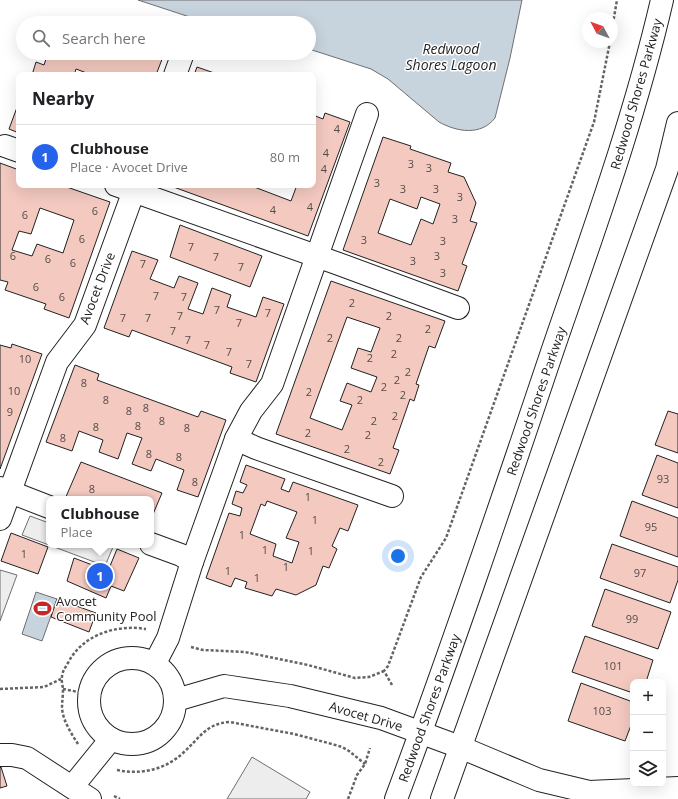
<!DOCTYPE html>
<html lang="en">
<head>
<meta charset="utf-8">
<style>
	:root { --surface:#fff; --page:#f2f2f2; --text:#202124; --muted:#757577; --line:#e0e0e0; --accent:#2563eb }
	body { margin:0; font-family:"Open Sans",sans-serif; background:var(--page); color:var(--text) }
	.controls { position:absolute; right:12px; bottom:12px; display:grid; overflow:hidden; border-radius:8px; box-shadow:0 4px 16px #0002 }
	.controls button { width:36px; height:36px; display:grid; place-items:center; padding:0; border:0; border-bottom:1px solid var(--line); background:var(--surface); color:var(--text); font:20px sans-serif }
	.compass { position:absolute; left:582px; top:12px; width:36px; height:36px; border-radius:50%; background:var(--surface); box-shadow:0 4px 16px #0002; rotate:311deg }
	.you { position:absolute; left:398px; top:556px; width:14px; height:14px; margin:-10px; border:3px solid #fff; border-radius:50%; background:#1a73e8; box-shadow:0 0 0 6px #1a73e833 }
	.badge { display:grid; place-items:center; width:26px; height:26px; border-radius:50%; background:var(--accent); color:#fff; font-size:13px; font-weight:700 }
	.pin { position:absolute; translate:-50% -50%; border:2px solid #fff; box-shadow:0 1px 4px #0006 }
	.popup { position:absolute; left:46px; top:496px; width:108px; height:52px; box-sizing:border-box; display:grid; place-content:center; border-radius:8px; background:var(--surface); filter:drop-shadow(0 1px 3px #0005); font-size:13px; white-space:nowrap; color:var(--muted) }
	.popup b { font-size:15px; color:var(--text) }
	.popup::after { content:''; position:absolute; left:50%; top:100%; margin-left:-8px; border:8px solid transparent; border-top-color:var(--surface) }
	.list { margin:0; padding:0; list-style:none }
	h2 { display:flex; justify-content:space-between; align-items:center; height:52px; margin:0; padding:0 16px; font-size:17px }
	h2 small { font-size:13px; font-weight:400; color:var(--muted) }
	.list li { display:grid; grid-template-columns:26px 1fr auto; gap:12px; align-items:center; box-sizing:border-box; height:64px; padding:0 16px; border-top:1px solid var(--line) }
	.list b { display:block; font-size:15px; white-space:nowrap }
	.list p { margin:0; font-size:13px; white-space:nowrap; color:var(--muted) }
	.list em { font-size:13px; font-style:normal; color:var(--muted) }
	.icon { flex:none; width:22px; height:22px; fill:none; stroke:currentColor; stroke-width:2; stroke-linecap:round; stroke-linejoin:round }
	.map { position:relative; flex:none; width:678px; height:799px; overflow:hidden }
	.search { position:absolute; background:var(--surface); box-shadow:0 4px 16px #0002; left:16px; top:16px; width:300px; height:44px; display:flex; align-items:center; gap:10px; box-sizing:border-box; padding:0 14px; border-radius:22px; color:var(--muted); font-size:15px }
	.panel { position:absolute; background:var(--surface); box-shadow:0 4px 16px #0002; left:16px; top:72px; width:300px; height:116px; border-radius:8px }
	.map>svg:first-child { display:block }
</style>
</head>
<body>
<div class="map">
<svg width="678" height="799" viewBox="0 0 678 799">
	<rect width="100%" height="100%" fill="#fff"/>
	<g fill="#ededed" stroke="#6f6f6f">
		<polygon points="30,516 49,523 49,545 22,535"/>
		<polygon points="49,545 108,545 113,547 105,566"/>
		<polygon points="0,570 17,575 0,621"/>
		<polygon points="252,757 310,792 306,799 227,799"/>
	</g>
	<g fill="#c7d3dd" stroke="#6f6f6f">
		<path d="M138 0H522L510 58 495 118C481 136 457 132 439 122L388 79 371 69 309 49V23H208Z"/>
		<polygon points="36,592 57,599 42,641 22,634"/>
	</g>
	<g fill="#f3c9c0" stroke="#222" fill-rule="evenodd">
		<polygon points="48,53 160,53 164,54 156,75 92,75 76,69 74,75 32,75 36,62 44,65"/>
		<polygon points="197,67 220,75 194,75"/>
		<polygon points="19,102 19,133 9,129"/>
		<polygon points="325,113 350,122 308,236 168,185 249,185 291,201 297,185 313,185 313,115 323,119"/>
		<path d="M383 137 411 146 410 149 451 163 448 172 464 177 476 203 470 221 477 223 462 264 467 266 458 291 343 250ZM421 197 440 204 433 224 421 219 411 245 378 233 390 199 417 209Z"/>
		<path d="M0 163 19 170V185H61L110 202 69 318 44 309 46 304 5 290 8 282 0 280ZM40 208 74 220 63 253 37 244 32 256 12 250 19 231 31 234Z"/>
		<polygon points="180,225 262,256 250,287 170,257"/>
		<polygon points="132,251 158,260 150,279 174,288 179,276 198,283 188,309 203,314 212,288 231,295 227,307 256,317 263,297 284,304 256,382 230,373 232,367 132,330 129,337 104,328"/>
		<path d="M331 281 445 321 435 348 429 346 416 384 419 385 414 401 410 399 393 448 399 450 390 474 276 434ZM347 317 380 328 371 352 358 348 351 368 377 377 371 392 347 383 340 401 352 405 342 430 310 418Z"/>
		<polygon points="12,344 42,354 0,469 0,345 11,348"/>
		<polygon points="75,365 99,374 97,380 198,417 201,411 226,420 198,497 177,490 184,470 156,459 151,471 132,464 142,438 127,433 118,459 99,452 103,440 79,431 72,451 46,442"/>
		<polygon points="668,411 678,414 678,453 655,445"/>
		<polygon points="657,455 678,463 678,508 642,495"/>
		<polygon points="81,462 162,493 151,519 151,499 65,499"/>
		<path d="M246 465 285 479 281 489 289 492 293 482 358 505 348 531 340 528 332 546 337 549 329 568 323 566 316 585 296 595 276 589 272 596 245 588 247 582 235 578 231 587 206 578 229 513 240 516 242 508 232 504 236 491 243 493 247 485 240 482ZM267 501 297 512 286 538 299 542 292 563 273 556 276 544 250 534 261 504 265 506Z"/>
		<polygon points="632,501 678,518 678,557 620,536"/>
		<polygon points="11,533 48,547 38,574 1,561"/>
		<polygon points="612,544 678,567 678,580 670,603 600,578"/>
		<polygon points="117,549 139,558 124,591 111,586 106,598 67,581 74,558 108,571"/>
		<polygon points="605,589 671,612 658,649 592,626"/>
		<polygon points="57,599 96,613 89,632 51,617"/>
		<polygon points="585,636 653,660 646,682 633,682 633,693 572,672"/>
		<polygon points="581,683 633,702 633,720 625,741 568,721"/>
		<polygon points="1,767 7,786 0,788 0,768"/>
	</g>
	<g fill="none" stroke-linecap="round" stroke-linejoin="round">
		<defs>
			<g id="street">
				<polyline points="175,75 183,53"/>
				<polyline points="5,146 19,151"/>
				<polyline points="116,185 336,263 458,308"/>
				<polyline points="236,439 256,448 392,496"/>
				<polyline points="0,488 49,507"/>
				<polyline points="0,519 57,362 85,325 136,185"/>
				<polyline points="151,544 181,555 192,562"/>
				<circle cx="132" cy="701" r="43"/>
				<polyline points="155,663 168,638 192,562 236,439 251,411 272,384 367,114"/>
				<polyline points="176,700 224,686 290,696 381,718 460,747 539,780 589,792 678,788"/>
				<polyline points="0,755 12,755 27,758 90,799"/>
				<polyline points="72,787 111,739"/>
			</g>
			<g id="secondary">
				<path d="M396 799C451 652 501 504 551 355 591 238 634 121 662 0"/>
				<polyline points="442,799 667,169 678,123"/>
			</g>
		</defs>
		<use href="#street" stroke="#222" stroke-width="24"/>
		<use href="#secondary" stroke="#222" stroke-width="24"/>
		<g stroke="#646464" stroke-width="2.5" stroke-dasharray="3 2" stroke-linecap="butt">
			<polyline points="612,29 617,0"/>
			<polyline points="191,647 203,650 245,652 308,665 355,678 369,677 384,671"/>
			<polyline points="392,685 384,671 388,666 421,577 446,538 594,122 610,42"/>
			<polyline points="0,689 44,687 61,679"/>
			<polyline points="63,689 89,694"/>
			<path d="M78 744C71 733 63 721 62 708 62 702 63 696 63 690 63 686 61 681 62 677 62 672 65 668 68 663 82 635 116 624 146 629"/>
			<path d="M117 770C140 775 165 770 183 753 199 739 206 723 230 722L294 734 332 744 342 747 349 751 365 764"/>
			<polyline points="114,796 120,799"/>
			<polyline points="348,799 357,775 365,764 370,748"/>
		</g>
		<use href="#street" stroke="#fff" stroke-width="22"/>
		<use href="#secondary" stroke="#fff" stroke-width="22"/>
	</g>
	<defs>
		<symbol id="stadium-bare" viewBox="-9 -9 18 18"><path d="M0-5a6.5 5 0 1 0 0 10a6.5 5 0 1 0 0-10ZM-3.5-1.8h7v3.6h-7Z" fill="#c62828" stroke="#fff" stroke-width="2.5" paint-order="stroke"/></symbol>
	</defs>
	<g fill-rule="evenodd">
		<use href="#stadium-bare" x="30" y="596" width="25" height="25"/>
	</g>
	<g text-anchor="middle" stroke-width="3" stroke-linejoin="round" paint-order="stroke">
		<g font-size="11" fill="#564c4a">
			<text x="337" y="133">4</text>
			<text x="326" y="157">4</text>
			<text x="411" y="168">3</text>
			<text x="429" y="172">3</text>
			<text x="324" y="173">4</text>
			<text x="377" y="187">3</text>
			<text x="403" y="193">3</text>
			<text x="436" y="193">3</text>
			<text x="460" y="201">3</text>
			<text x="310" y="211">4</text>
			<text x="273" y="214">4</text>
			<text x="95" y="215">6</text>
			<text x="25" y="219">6</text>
			<text x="455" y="223">3</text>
			<text x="82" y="243">6</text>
			<text x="364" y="244">3</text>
			<text x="443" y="245">3</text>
			<text x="191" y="251">7</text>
			<text x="13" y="260">6</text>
			<text x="437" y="260">3</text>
			<text x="216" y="261">7</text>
			<text x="48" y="263">6</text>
			<text x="413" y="265">3</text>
			<text x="73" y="267">6</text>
			<text x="143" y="268">7</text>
			<text x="241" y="271">7</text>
			<text x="443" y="277">3</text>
			<text x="36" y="291">6</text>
			<text x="156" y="300">7</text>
			<text x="62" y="301">6</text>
			<text x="184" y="301">7</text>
			<text x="352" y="307">2</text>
			<text x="217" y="314">7</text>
			<text x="268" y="317">7</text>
			<text x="180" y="320">7</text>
			<text x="389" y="320">2</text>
			<text x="123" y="322">7</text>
			<text x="148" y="322">7</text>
			<text x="239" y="327">7</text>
			<text x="428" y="333">2</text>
			<text x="173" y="335">7</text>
			<text x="330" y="342">2</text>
			<text x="399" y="342">2</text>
			<text x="188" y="344">7</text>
			<text x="207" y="349">7</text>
			<text x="229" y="356">7</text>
			<text x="394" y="358">2</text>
			<text x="370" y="362">2</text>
			<text x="25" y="363">10</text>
			<text x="249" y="368">7</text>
			<text x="408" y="376">2</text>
			<text x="397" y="384">2</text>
			<text x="84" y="387">8</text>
			<text x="384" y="391">2</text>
			<text x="14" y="395">10</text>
			<text x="309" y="396">2</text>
			<text x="403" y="399">2</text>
			<text x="106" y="404">8</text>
			<text x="360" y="404">2</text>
			<text x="146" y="412">8</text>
			<text x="129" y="415">8</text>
			<text x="10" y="416">9</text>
			<text x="395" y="420">2</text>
			<text x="162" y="425">8</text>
			<text x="374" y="425">2</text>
			<text x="138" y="430">8</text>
			<text x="96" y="431">8</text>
			<text x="187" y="432">8</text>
			<text x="308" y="437">2</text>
			<text x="368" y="439">2</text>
			<text x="63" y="442">8</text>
			<text x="347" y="453">2</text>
			<text x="149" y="458">8</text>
			<text x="179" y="461">8</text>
			<text x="381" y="466">2</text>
			<text x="663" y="483">93</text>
			<text x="195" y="486">8</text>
			<text x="92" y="493">8</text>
			<text x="308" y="501">1</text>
			<text x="315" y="524">1</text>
			<text x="651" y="531">95</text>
			<text x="242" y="539">1</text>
			<text x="265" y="554">1</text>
			<text x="311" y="555">1</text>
			<text x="24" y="558">1</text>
			<text x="286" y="571">1</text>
			<text x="228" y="575">1</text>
			<text x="640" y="577">97</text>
			<text x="257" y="582">1</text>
			<text x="632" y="623">99</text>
			<text x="613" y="670">101</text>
			<text x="602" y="715">103</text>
		</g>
		<g font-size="13" fill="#222" stroke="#fff">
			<text transform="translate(636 94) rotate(-74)" y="5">Redwood Shores Parkway</text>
			<text transform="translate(97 288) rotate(-69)" y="5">Avocet Drive</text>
			<text transform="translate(536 401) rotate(-71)" y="5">Redwood Shores Parkway</text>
			<text transform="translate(429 708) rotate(-70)" y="5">Redwood Shores Parkway</text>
			<text transform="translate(366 716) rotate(16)" y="5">Avocet Drive</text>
		</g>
		<g font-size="13" fill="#222" stroke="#fff" text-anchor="start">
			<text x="56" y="606">Avocet<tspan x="56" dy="15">Community Pool</tspan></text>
		</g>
		<g font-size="14" font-style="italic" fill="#222" stroke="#fff">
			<text x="451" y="54">Redwood<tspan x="451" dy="16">Shores Lagoon</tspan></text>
		</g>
	</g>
</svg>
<div class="controls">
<button>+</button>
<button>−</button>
<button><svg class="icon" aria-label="layers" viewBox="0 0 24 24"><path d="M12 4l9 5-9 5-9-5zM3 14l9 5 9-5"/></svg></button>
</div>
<svg class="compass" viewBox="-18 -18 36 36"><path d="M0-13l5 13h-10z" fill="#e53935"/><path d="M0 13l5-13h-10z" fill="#757577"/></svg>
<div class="you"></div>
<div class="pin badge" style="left:100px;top:576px">1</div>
<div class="popup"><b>Clubhouse</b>Place</div>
<div class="search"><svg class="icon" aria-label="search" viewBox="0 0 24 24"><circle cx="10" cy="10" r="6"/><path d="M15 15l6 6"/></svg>Search here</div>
<section class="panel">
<h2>Nearby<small></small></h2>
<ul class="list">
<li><span class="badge">1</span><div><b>Clubhouse</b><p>Place · Avocet Drive</p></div><em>80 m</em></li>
</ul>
</section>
</div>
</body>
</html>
